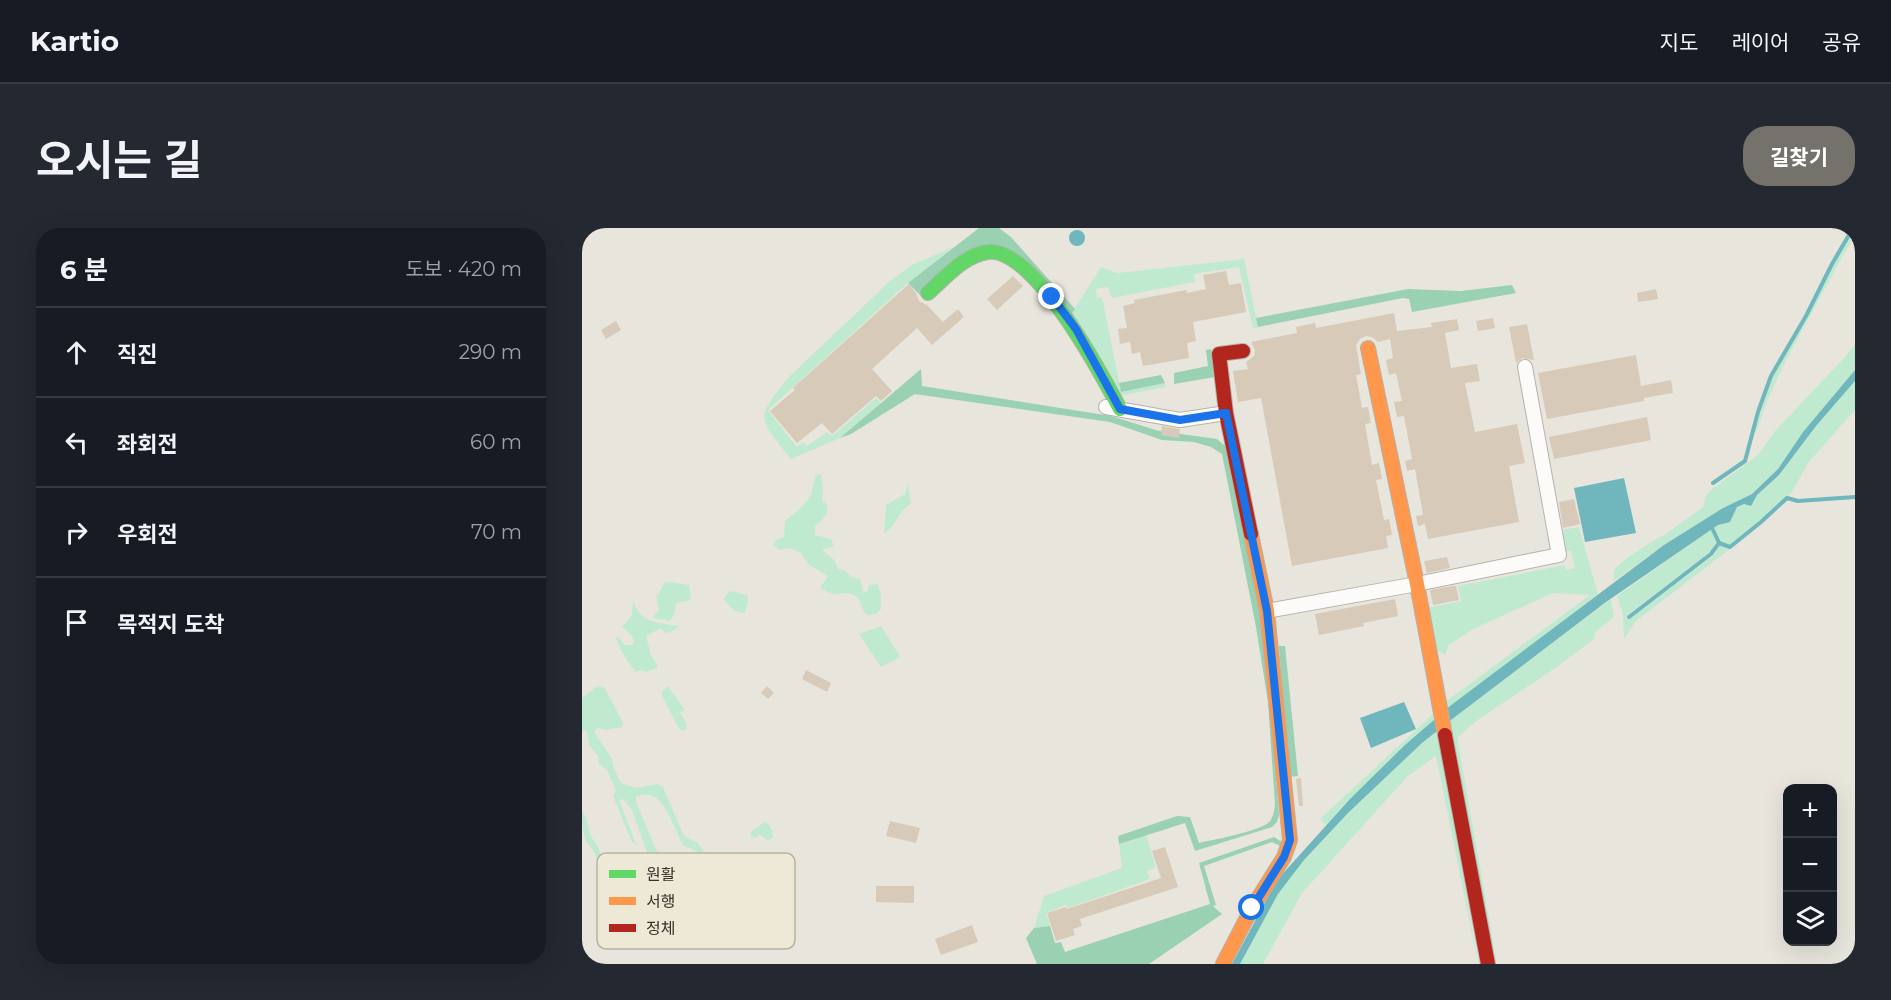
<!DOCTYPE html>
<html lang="ko">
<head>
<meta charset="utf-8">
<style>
	:root { --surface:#171b24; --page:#242831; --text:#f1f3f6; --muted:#9ea1a6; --line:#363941; --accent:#74726a }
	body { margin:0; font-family:Montserrat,"Noto Sans KR",sans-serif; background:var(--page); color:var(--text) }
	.controls { position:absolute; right:18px; bottom:18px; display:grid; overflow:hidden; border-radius:12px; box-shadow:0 6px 24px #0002 }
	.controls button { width:54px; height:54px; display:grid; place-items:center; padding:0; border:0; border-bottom:2px solid var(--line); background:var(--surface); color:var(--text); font:30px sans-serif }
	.stop { position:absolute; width:18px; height:18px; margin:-14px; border:4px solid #1a73e8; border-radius:50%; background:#fff }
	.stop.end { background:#1a73e8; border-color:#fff; box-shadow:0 2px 6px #0008 }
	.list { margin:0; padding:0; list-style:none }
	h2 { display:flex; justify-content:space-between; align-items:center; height:78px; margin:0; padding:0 24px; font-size:26px }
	h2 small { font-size:20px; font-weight:400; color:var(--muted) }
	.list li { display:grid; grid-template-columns:39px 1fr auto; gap:18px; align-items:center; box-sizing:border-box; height:90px; padding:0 24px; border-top:2px solid var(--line) }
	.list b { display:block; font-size:22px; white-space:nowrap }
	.list em { font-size:20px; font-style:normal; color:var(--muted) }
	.icon { flex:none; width:33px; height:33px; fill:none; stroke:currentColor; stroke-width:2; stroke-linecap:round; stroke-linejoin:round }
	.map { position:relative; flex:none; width:1273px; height:736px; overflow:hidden; border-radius:24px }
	header { display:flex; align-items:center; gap:36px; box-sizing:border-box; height:84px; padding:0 30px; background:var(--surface); border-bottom:2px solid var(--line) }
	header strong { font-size:28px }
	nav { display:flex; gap:33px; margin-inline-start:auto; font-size:21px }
	.intro { display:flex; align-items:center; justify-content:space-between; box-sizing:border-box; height:144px; padding:0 36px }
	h1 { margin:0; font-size:42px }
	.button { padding:15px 27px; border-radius:24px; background:var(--accent); color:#fff; font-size:21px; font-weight:700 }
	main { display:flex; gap:36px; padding:0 36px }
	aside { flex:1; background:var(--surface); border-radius:24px; box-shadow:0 6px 24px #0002 }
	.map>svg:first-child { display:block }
</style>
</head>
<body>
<header>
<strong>Kartio</strong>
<nav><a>지도</a><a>레이어</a><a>공유</a></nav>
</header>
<div class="intro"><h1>오시는 길</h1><a class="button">길찾기</a></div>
<main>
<aside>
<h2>6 분<small>도보 · 420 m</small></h2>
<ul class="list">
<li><svg class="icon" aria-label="ahead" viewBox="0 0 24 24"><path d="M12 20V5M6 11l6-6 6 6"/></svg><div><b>직진</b></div><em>290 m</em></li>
<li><svg class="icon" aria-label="left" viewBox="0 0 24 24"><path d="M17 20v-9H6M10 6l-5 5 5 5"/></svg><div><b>좌회전</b></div><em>60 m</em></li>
<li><svg class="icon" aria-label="right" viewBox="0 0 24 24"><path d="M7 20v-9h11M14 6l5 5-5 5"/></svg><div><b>우회전</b></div><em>70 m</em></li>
<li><svg class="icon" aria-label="arrive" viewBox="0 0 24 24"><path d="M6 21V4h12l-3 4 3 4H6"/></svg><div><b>목적지 도착</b></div></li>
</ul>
</aside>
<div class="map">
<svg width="1273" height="736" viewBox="0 0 1273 736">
	<rect width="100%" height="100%" fill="#e8e5dc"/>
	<g fill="#c0ead0">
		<path d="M1273 0V7C1257 34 1243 60 1228 88 1207 126 1187 163 1174 204L1172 203 1191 148 1225 89 1252 35Z"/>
		<path d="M373 18 326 55 186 182 215 219 221 214 225 218 245 204 250 208 294 170 299 175 258 210 209 231C175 188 172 191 209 147L308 53 330 37Z"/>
		<polygon points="662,31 676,99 671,101 657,39 612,46 613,54 530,70 526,59 514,61 515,70 520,69 539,164 583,155 584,159 536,168 488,88 519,39 535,45"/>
		<polygon points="1273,116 1273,142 1221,204 1196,241 1170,266 1141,280 1082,317 1032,353 1032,342 1042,332 1069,314 1084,306 1121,279 1124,267 1129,262 1176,227 1193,203 1264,128"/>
		<polygon points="1273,153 1273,182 1226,235 1210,264 1158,310 1147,317 1138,313 1131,303 1131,308 1134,314 1128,325 1045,387 1044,391 1048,390 1131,328 1138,317 1148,321 1054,393 1042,411 1041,386 1035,368 1136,297 1148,294 1155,279 1162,276 1169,278 1174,267 1197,247 1234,198"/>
		<path d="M239 246 241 262 240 272C252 281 242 291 233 298V307L249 311 252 318 240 322 252 332 256 341 262 342 270 349 278 351 281 363 285 365 287 357 295 356 299 366V381L294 386 285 387C278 381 280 371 272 367 265 363 259 366 252 366 247 365 242 362 238 360L246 348 226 336 219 325 208 320 198 322 191 317 194 312 202 309 203 293C222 278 230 273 233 248Z"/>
		<path d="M326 255 329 276C315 282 315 299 302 305L304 277 323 266Z"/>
		<polygon points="997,299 1016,366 864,482 862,475 1008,367 971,365 891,401 867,417 863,427 852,421 845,380 879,373 876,358 983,337 984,342 993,340 989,323 982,323 979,302"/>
		<polygon points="88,354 107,357 109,372 94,375 92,387 88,393 71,390 77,381 74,367 77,366 82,355"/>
		<path d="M148 363 165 367 166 373 163 385C155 386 145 378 142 370Z"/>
		<path d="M51 371C56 395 77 395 98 398L89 404 83 405 79 400 64 408 69 427 76 439 65 444 56 442 54 444 42 428 34 410 35 408 43 417H49L52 415C51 406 46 404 40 399L50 387Z"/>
		<polygon points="1029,371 1032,389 1013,404 1012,411 975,439 894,493 876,509 876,514 915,736 865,495"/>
		<polygon points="299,398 318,429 299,439 277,406"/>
		<path d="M15 458 23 460 41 495 40 499 23 502 15 500 12 504 30 531 32 541 39 555 54 560 75 556 81 559 102 608 116 615 134 642 153 652 176 685 174 697C172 684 158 664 146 657 142 655 137 655 133 652L115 623 102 618C91 602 82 555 54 569V574L73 619 95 659 93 670 85 654 65 624 50 582 41 571 38 572V574L54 616 50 614 31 568 34 562 25 542 16 535 17 529 7 517 5 504 3 502 0 504V470Z"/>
		<polygon points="86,458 103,482 98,485 105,497 104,501 100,503 96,499 79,465"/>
		<polygon points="851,486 852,492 768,571 744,597 738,591"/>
		<polygon points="856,502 896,736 854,528 826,548 720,665 681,736 658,736 696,666 722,632 766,585 840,515"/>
		<path d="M0 583C6 589 5 598 8 606 12 614 17 618 19 628L54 691 45 686 14 630C13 621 8 620 4 613 0 604 0 592 0 583Z"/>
		<path d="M183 594C189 597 191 603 191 610L185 612 178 607 174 610 169 609 168 604Z"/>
		<polygon points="564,607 574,640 565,643 568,651 486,680 484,677 464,685 468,698 452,700 462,668 540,640 537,616"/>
	</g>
	<g fill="#9ad1b3">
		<polygon points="397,0 417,0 429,9 493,81 488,88 417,20 339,68 326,55"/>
		<polygon points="930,57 934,65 830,84 827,71 821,70 676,99 674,90 826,61 879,63"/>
		<polygon points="629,121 633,149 592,156 592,145 626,138 624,122"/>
		<path d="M339 141 340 158 529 188 577 203 635 211 645 220 681 387 697 587 695 594 690 599 613 623 603 595 537 616 536 608 595 588 608 589 617 615C634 611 674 604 686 595 691 591 692 584 693 577L686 474 674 399 640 226 629 219 612 214 580 212 528 194 333 166 269 206 258 210Z"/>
		<polygon points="579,147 583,155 539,164 537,155"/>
		<polygon points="697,418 703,418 716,548 706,549"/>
		<polygon points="692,609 700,614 698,618 690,614 622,638 634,677 631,678 640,686 567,736 455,736 444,710 452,700 468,698 473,715 479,714 483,724 628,676 617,635"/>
	</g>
	<g fill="#70b6bd">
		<circle cx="495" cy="10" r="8"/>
		<polygon points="1273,142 1273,153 1234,198 1197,247 1175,267 1169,278 1162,276 1155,279 1148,294 1136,297 1024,374 865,495 840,515 766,585 722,632 696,666 658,736 650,736 695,652 768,571 823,517 868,478 1082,317 1141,280 1170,266 1196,241 1221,204"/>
		<polygon points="1042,250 1054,305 1003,314 992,260"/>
		<polygon points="822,474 834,501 789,520 778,490"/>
	</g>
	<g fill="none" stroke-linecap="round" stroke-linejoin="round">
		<g stroke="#70b6bd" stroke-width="4">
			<polyline points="1131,255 1163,233 1176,184 1189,148 1224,88 1250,36 1271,0"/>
			<polyline points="1137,315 1148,319 1179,294 1205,270 1216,273 1273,269"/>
			<polyline points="1047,389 1129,326 1137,315 1131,302"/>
		</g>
	</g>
	<g fill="#d8cab8">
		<polygon points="644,43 647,57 659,55 664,84 611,94 614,113 605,115 607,130 561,138 558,124 550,126 548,114 538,116 536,101 545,100 541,78 553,75 552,72 604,62 605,65 624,61 621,47"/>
		<polygon points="431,48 441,58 415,82 405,71"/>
		<polygon points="327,56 334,65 337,73 345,77 361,94 376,81 382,89 350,117 335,100 290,141 310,163 299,173 294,168 250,206 240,195 215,215 188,183 213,162 211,160"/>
		<polygon points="1074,61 1076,71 1056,74 1055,65"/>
		<polygon points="812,85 815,103 850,99 849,95 875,91 877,102 863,105 869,140 895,136 898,153 883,155 893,204 935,196 943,235 927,238 937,294 846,311 843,296 836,298 834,288 841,287 833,241 825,243 823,233 830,231 822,188 815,189 812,174 820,173 814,145 807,147 804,132 811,130 808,111 796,114 790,109 784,108 778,111 774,117 779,146 774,147 780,180 786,179 789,195 783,196 790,237 797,235 800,251 794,252 802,292 807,291 810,307 804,308 806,320 710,338 679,170 656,174 651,143 666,141 664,134 672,128 673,122 669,114 715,105 714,99 733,95 734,100"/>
		<polygon points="911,90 913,100 896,103 894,93"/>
		<polygon points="34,93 39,102 24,111 19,102"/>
		<polygon points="945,96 952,132 941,130 934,135 927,99"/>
		<polygon points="1054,127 1059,158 1089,152 1091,165 1062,170 1062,173 965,191 956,145"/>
		<polygon points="1065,189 1069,212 972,231 967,209"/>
		<polygon points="580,198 598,201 597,210 579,207"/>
		<polygon points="992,271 998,296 981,300 977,274"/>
		<polygon points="865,329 868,340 845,345 842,333"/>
		<polygon points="871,358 874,358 877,372 851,377 848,362"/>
		<polygon points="813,371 816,388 781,395 782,398 737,407 733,386"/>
		<polygon points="224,442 249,455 245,464 220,451"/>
		<polygon points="185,458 192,465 186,471 179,465"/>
		<polygon points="719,550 721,578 717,578 714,551"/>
		<polygon points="308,593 338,600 334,615 304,608"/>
		<polygon points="583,619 596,659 498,691 500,698 491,701 493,707 474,713 465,685 484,679 485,681 579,650 570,623"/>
		<polygon points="294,658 332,658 332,675 294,674"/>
		<polygon points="390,697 396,714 359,727 353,711"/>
	</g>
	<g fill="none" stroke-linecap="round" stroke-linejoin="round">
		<defs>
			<g id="street">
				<polyline points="524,179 598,192 644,185"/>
				<polyline points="685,383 835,356 977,327 943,139"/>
			</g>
			<path id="fast" d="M346 65C363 50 382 27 406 24 452 19 519 145 538 181"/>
			<g id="slow">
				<polyline points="786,120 835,356 863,507"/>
				<polyline points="641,736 670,680 702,629 708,612 685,383 669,306"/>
			</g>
			<g id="jam">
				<polyline points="661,123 637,126 644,185 669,306"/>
				<polyline points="863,507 906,736"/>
			</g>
		</defs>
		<use href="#street" stroke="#b5b3ac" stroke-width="16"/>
		<use href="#fast" stroke="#b5b3ac" stroke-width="16"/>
		<use href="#slow" stroke="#b5b3ac" stroke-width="16"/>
		<use href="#jam" stroke="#b5b3ac" stroke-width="16"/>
		<use href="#street" stroke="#fcfbfa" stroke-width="14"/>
		<use href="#fast" stroke="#63d668" stroke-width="14"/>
		<use href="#slow" stroke="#ff974d" stroke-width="14"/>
		<use href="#jam" stroke="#b3261e" stroke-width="14"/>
	</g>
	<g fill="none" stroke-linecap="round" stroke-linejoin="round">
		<polyline stroke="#1a73e8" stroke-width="8" points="470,69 494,101 538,181 598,192 644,185 685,383 708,612 702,629 670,680"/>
	</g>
	<rect x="15" y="625" width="198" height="96" rx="9" fill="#eee8d6" stroke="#b7b2a3" stroke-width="1.5"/>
	<rect x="27" y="642" width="27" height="8" fill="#63d668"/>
	<rect x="27" y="669" width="27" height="8" fill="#ff974d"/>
	<rect x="27" y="696" width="27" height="8" fill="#b3261e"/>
	<g font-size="16" fill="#36342d">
		<text x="64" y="652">원활</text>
		<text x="64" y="679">서행</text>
		<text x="64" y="706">정체</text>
	</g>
</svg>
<div class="controls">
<button>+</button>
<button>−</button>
<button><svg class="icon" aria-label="layers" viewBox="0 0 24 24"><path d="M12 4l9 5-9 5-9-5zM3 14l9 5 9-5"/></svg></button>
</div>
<div class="stop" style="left:670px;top:680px"></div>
<div class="stop end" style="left:470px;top:69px"></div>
</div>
</main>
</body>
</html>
